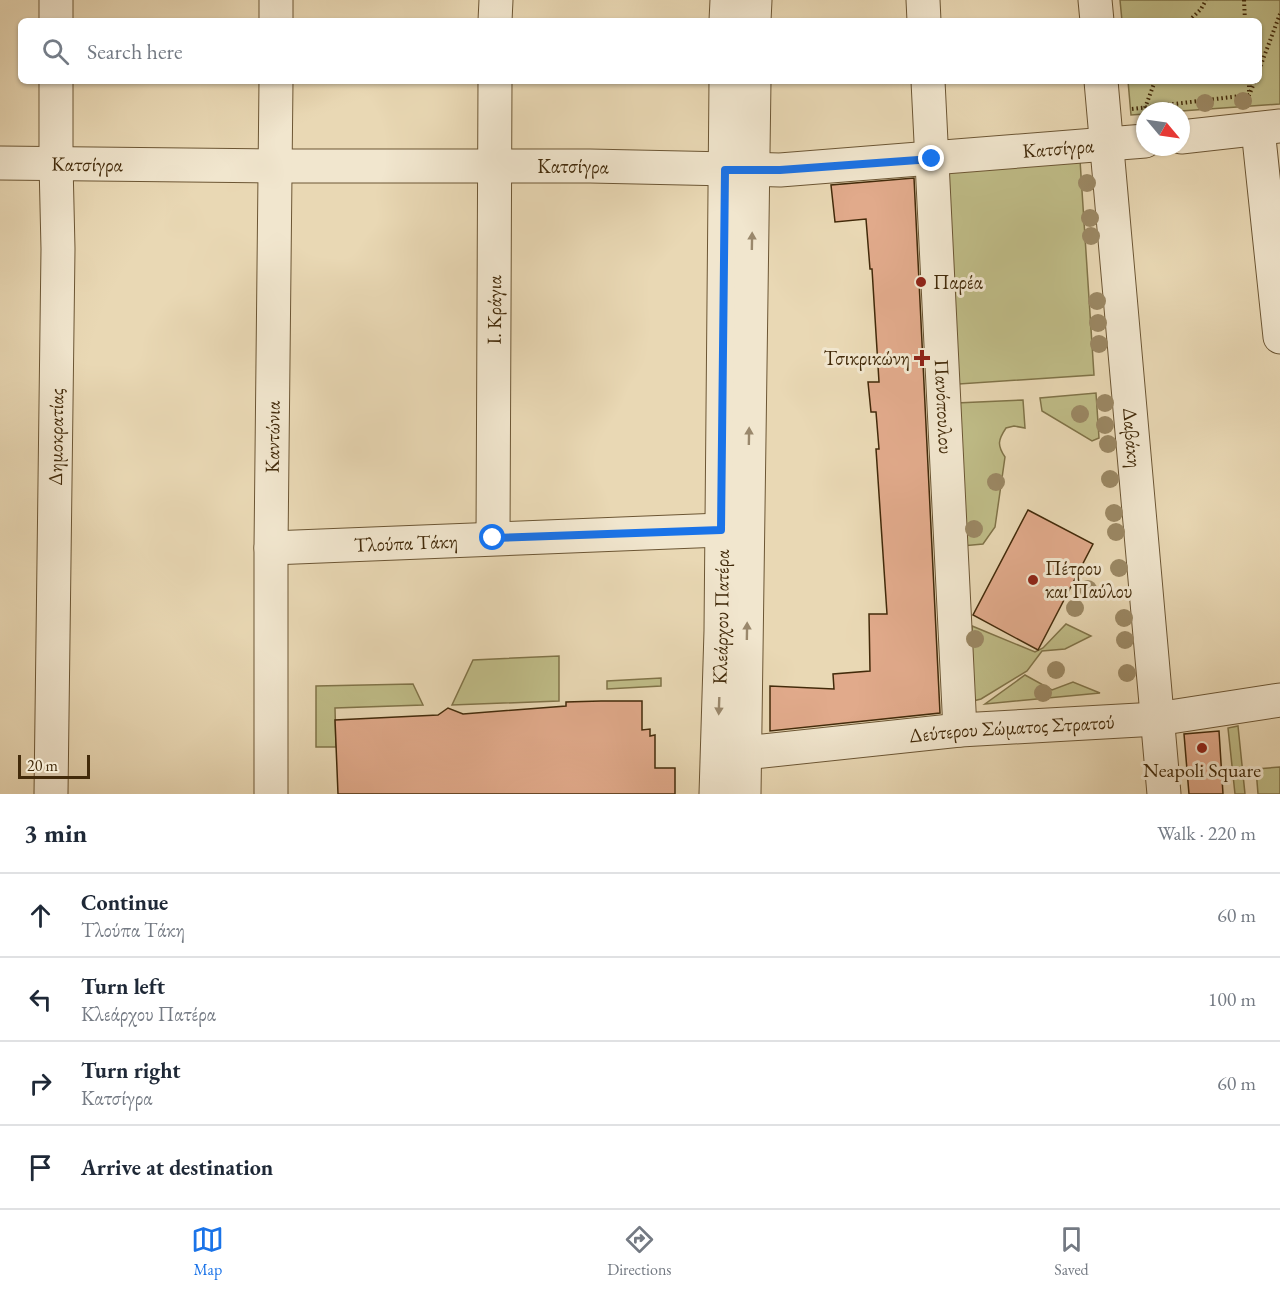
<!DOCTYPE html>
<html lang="en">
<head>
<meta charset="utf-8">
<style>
	:root { --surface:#fff; --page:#f6f6f7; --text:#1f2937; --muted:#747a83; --line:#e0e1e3; --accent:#1a73e8 }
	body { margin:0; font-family:"EB Garamond",serif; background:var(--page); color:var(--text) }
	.compass { position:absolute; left:1136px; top:102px; width:54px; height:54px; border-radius:50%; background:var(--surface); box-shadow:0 2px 4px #0004; rotate:119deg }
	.scale { position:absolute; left:18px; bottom:15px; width:72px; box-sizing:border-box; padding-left:6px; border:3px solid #422a0a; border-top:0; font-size:16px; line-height:21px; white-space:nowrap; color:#422a0a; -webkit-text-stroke:4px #f1e6ce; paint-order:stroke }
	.stop { position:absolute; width:18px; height:18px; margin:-14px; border:4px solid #1a73e8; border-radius:50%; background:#fff }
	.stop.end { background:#1a73e8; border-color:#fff; box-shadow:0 2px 6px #0008 }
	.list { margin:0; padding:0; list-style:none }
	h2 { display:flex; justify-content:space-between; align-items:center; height:78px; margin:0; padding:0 24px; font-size:26px }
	h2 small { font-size:20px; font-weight:400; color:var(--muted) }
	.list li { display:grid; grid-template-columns:39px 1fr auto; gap:18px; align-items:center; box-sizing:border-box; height:84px; padding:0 24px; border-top:2px solid var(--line) }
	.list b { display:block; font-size:22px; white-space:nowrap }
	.list p { margin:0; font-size:20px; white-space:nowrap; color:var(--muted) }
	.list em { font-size:20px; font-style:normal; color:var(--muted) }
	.icon { flex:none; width:33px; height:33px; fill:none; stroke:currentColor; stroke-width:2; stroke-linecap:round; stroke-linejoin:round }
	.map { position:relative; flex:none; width:1280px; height:794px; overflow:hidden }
	.search { position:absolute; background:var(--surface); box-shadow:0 2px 4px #0004; left:18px; right:18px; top:18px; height:66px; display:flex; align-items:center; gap:15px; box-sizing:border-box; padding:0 21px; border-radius:9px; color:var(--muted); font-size:22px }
	.sheet { height:414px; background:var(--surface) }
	nav { display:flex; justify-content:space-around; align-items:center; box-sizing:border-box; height:84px; border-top:2px solid var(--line); background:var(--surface); font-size:16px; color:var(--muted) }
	nav a { display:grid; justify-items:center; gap:3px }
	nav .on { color:var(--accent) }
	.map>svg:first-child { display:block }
</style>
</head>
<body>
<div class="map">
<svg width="1280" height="794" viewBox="0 0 1280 794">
	<rect width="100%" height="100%" fill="#e9d8b4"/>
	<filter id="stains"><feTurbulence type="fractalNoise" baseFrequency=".00333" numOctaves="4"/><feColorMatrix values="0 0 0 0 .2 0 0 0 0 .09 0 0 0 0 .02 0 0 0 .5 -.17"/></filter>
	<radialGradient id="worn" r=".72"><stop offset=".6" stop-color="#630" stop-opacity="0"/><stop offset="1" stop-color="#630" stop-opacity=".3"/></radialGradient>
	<g fill="#bfbc87" stroke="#807348" stroke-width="1.5">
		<polygon points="1120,0 1280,0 1280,104 1181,111 1145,111 1145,114 1131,115 1128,81 1259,81 1259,21 1122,21"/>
		<polygon points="1080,160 1094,375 959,384 946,169"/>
		<polygon points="1096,393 1099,438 1092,441 1042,411 1040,398"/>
		<path d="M1023 400 1025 428 1014 426 1006 428C998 440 997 445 1005 457L995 527 983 544 962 546 956 403Z"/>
		<polygon points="1066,624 1091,636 1065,649 1042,651 1027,671 981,699 973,701 972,626 1035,652 1043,648"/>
		<polygon points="559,656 559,701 452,705 473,660"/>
		<polygon points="1025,675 1052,690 1073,682 1100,693 985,704"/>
		<polygon points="661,678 661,686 607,689 607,681"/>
		<polygon points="413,684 423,705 335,708 336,747 316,747 316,686"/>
		<polygon points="1238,726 1245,794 1235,794 1228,728"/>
		<polygon points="1280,767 1280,794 1258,794 1256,769"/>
	</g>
	<g fill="#e1aa8b" stroke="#422a0a" stroke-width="1.5">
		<polygon points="914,178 940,713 770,731 770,686 834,689 833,674 870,671 869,614 887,614 876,449 879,449 876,412 871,412 868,382 879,382 872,269 870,269 866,219 835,222 831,185"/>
		<polygon points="1028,510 1093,544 1038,650 973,615"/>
		<polygon points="601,701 642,701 642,730 650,729 650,736 655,735 655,768 675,768 675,794 338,794 335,720 438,715 448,708 463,714 566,706 566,702"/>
		<polygon points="1219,731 1223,794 1189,794 1184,734"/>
	</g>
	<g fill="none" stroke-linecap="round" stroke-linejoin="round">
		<defs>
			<g id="minor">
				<polyline points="923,0 924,21"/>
				<polyline points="1095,0 1097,21"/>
				<polyline points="56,21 56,0"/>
				<polyline points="276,21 276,0"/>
				<polyline points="495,21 496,0"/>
				<polyline points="726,21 727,0"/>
				<polyline points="754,21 755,0"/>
				<path id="s1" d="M928 81 960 730"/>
				<path id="s2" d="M1101 81 1164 794"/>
				<polyline points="1258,129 1280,337"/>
				<polyline points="1181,137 1280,126"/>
				<path id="s3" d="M0 163 276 166H590L780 170 1145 141"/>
				<path id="s4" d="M493 538 495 81"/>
				<path id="s5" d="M271 548 721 530"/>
				<path id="s6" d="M745 753 960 730 1157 719 1280 700"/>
				<path id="s7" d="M51 794 58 249 56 163V81"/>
				<path id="s8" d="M271 794V548L276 81"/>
				<path id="s9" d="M716 794 721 631 726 81"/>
				<polyline points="744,794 754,81"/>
			</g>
		</defs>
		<use href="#minor" stroke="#6c5634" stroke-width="35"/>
		<g stroke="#422a0a" stroke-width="4" stroke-dasharray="1.5 3" stroke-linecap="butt">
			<polyline points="1244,0 1245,21"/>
			<polyline points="1189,21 1201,9 1206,0"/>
			<polyline points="1259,70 1280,14"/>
			<polyline points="1249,81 1249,92"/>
			<polyline points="1145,108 1155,81"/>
			<polyline points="1132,109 1249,95 1255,81"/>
		</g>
		<use href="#minor" stroke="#f1e6ce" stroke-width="33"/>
	</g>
	<g fill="#9b8864">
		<circle cx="1243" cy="101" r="9"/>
		<circle cx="1205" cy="103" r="9"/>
		<circle cx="1087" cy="183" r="9"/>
		<circle cx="1090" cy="218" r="9"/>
		<circle cx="1091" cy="236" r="9"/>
		<circle cx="1097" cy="301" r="9"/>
		<circle cx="1098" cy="323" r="9"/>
		<circle cx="1099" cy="344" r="9"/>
		<circle cx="1105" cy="403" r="9"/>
		<circle cx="1080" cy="414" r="9"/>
		<circle cx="1105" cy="425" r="9"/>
		<circle cx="1108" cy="444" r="9"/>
		<circle cx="1110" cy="479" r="9"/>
		<circle cx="996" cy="482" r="9"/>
		<circle cx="1114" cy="513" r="9"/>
		<circle cx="974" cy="529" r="9"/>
		<circle cx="1116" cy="532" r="9"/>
		<circle cx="1119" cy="568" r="9"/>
		<circle cx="1088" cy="589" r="9"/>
		<circle cx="1075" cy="608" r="9"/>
		<circle cx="1124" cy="618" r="9"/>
		<circle cx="975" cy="639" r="9"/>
		<circle cx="1125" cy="640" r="9"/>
		<circle cx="1056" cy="670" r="9"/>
		<circle cx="1127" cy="673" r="9"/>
		<circle cx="1043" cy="693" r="9"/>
	</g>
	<defs><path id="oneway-solid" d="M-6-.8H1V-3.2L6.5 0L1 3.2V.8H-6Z" transform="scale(1.5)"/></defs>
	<g fill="#9a886c">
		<use href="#oneway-solid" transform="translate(752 241) rotate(-89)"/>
		<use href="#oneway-solid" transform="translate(749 436) rotate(-89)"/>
		<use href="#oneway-solid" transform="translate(747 631) rotate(-89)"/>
		<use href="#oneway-solid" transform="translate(719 706) rotate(92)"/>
	</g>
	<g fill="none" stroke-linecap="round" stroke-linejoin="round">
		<polyline stroke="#1a73e8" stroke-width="8" points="493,538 721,530 725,170 780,170 932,159"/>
	</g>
	<g fill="#8f2418" stroke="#f1e6ce" stroke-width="2">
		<circle cx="921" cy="282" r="6"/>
		<path d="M919 349h6v6h6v6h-6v6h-6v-6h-6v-6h6z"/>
		<circle cx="1033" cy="580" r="6"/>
		<circle cx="1202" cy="748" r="6"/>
	</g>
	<g text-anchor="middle" stroke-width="6" stroke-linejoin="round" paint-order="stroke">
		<g font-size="20" fill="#422a0a" stroke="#f1e6ce">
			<text dy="7" stroke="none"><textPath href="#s3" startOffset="1059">Κατσίγρα</textPath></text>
			<text dy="7" stroke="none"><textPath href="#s3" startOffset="87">Κατσίγρα</textPath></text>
			<text dy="7" stroke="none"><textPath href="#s3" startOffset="573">Κατσίγρα</textPath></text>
			<text dy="7" stroke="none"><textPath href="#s4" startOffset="228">Ι. Κράγια</textPath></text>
			<text dy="7" stroke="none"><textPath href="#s1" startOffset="326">Πανόπουλου</textPath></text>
			<text dy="7" stroke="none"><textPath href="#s7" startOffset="357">Δημοκρατίας</textPath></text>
			<text dy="7" stroke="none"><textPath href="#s8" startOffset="357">Καντώνια</textPath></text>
			<text dy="7" stroke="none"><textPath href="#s2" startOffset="358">Δαβάκη</textPath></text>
			<text dy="7" stroke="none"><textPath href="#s5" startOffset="135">Τλούπα Τάκη</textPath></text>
			<text dy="7" stroke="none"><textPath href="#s9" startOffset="177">Κλεάρχου Πατέρα</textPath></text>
			<text dy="7" stroke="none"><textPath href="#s6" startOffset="268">Δεύτερου Σώματος Στρατού</textPath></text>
		</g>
		<g font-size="20" fill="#422a0a" stroke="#f1e6ce" text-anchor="start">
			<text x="933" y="289">Παρέα</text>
			<text x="910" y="365" text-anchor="end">Τσικρικώνη</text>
			<text x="1045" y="575">Πέτρου<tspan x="1045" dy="23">και Παύλου</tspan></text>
			<text x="1202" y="777" text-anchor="middle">Neapoli Square</text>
		</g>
	</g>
	<rect width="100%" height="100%" filter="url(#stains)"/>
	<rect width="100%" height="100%" fill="url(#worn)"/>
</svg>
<svg class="compass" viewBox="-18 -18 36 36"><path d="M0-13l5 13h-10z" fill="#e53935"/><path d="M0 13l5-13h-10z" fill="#747a83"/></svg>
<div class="scale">20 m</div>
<div class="stop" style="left:493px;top:538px"></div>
<div class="stop end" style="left:932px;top:159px"></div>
<div class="search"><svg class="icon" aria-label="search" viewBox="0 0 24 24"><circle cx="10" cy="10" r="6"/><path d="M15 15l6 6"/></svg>Search here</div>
</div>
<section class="sheet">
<h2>3 min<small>Walk · 220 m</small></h2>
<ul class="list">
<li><svg class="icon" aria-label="ahead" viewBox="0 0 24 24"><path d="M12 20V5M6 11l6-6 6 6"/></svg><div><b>Continue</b><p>Τλούπα Τάκη</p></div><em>60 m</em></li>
<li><svg class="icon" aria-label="left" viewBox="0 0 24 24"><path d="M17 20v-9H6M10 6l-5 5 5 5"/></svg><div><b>Turn left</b><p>Κλεάρχου Πατέρα</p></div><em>100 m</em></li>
<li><svg class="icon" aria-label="right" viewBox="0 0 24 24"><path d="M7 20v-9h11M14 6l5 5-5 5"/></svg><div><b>Turn right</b><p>Κατσίγρα</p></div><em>60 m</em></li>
<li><svg class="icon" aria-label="arrive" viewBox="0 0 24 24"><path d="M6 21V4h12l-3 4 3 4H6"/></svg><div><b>Arrive at destination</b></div></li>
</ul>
</section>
<nav>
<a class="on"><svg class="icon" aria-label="map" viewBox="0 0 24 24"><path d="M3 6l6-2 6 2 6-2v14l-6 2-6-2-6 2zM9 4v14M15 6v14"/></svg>Map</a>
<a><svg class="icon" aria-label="directions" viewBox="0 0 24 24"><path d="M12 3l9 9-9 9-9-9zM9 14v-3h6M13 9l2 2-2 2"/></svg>Directions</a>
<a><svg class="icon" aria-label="saved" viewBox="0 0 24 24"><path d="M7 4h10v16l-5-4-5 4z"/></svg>Saved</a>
</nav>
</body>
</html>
